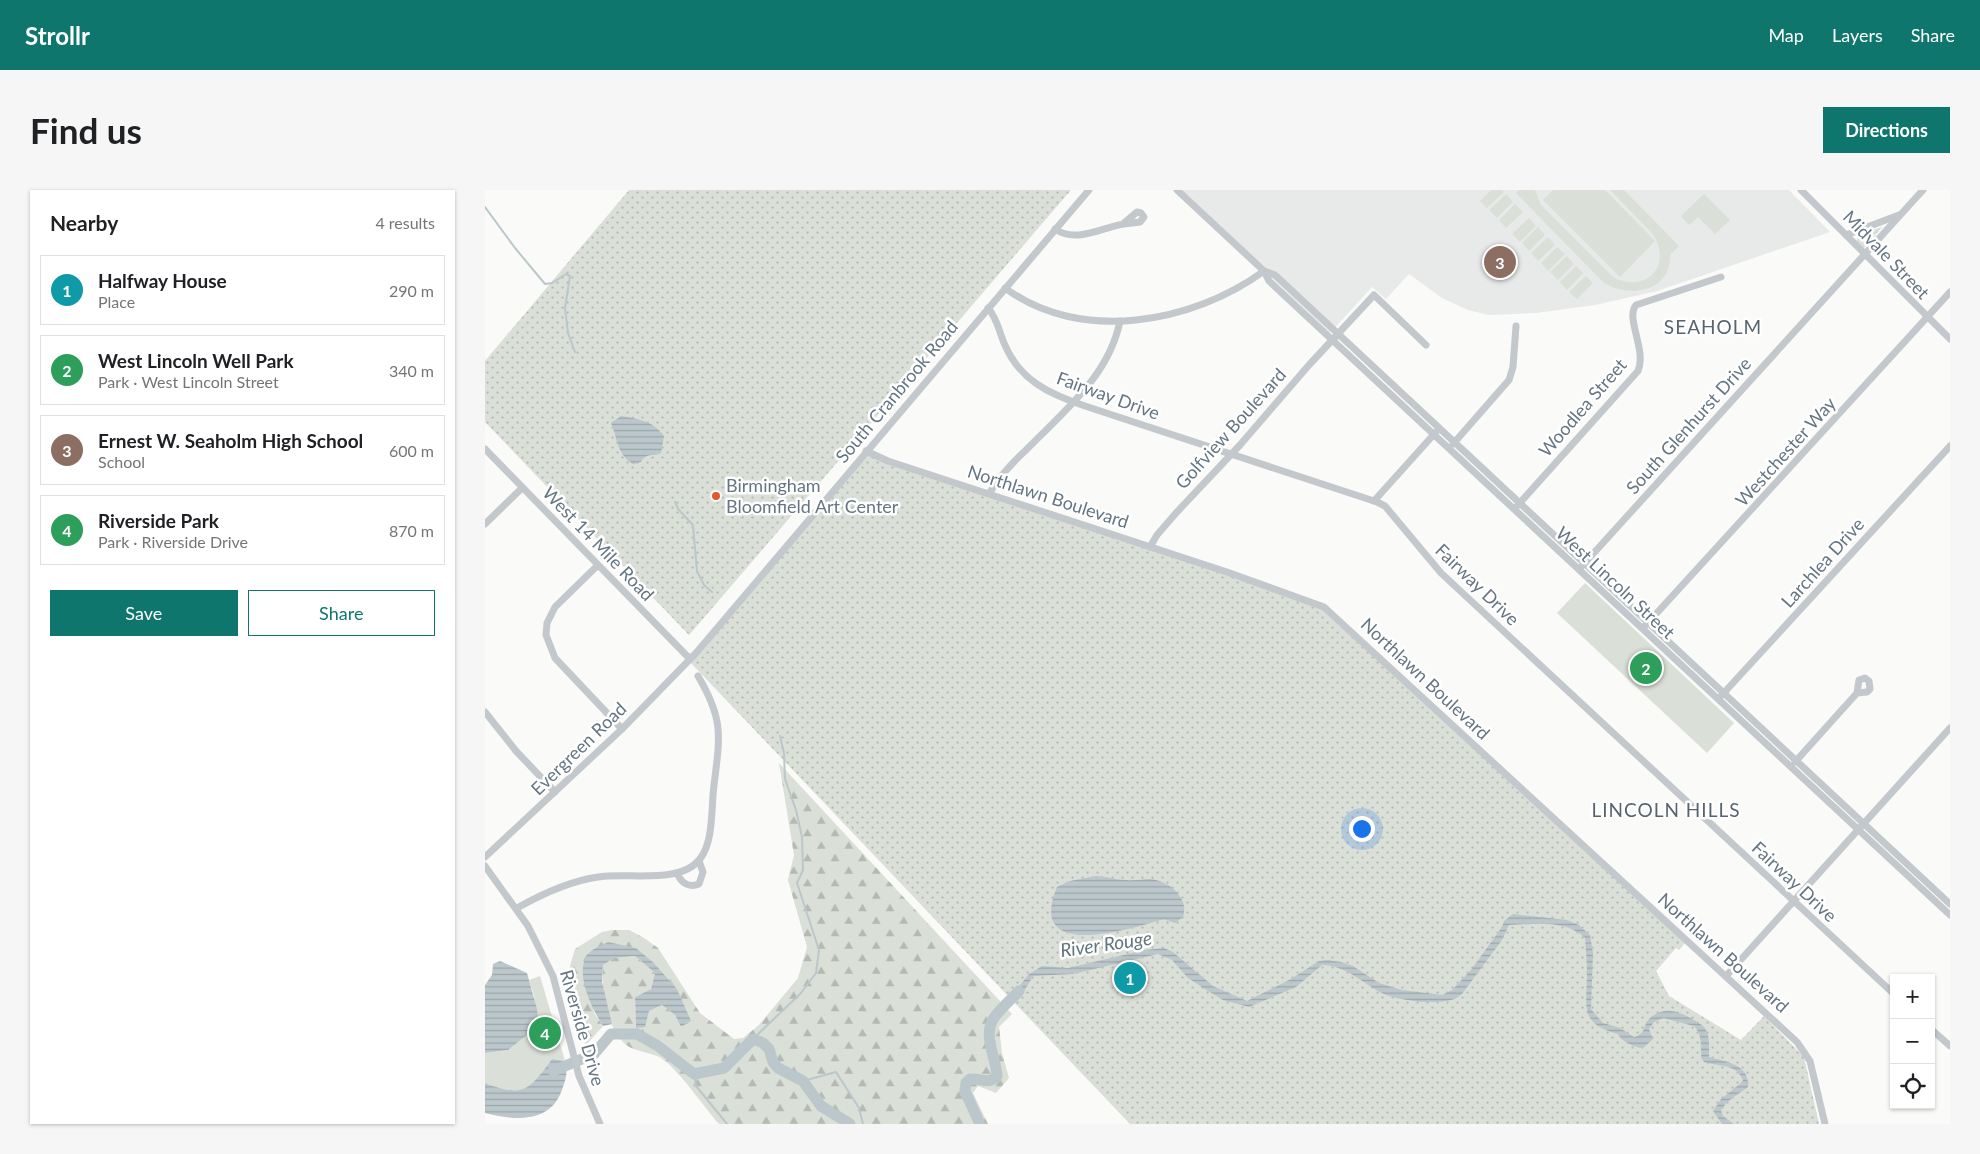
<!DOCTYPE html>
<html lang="en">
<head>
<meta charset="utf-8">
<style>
	:root { --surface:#fff; --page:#f6f6f6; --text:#202124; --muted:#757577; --line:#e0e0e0; --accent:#0f766e }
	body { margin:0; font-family:Lato,sans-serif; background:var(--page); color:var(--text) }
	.controls { position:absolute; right:15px; bottom:15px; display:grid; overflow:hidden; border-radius:0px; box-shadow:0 1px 4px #0004 }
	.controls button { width:45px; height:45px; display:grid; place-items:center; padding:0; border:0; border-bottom:1px solid var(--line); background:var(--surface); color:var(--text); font:25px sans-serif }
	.you { position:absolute; left:876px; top:638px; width:18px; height:18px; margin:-12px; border:4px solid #fff; border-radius:50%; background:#1a73e8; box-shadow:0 0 0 8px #1a73e833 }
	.badge { display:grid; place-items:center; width:32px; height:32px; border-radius:50%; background:var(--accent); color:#fff; font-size:16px; font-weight:700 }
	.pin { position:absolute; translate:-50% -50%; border:2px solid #fff; box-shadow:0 1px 5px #0006 }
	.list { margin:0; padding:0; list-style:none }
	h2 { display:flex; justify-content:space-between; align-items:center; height:65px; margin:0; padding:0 20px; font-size:21px }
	h2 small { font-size:16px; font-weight:400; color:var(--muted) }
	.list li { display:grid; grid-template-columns:32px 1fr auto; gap:15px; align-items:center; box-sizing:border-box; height:70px; margin:0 10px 10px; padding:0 10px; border:1px solid var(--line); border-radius:0px }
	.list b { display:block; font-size:19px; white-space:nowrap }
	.list p { margin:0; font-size:16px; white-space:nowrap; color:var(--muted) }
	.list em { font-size:16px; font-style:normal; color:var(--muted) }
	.actions { display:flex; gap:10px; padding:15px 20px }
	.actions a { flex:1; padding:11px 0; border:1px solid var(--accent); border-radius:0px; text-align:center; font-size:18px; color:var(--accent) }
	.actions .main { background:var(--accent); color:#fff }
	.icon { flex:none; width:28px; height:28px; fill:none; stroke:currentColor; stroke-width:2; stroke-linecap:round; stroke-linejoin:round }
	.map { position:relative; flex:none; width:1465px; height:934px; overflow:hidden; border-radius:0px }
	header { display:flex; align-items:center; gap:30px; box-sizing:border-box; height:70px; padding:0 25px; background:var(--accent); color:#fff }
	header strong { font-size:24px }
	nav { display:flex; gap:28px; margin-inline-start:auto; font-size:18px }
	.intro { display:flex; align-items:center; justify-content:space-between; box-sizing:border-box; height:120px; padding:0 30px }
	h1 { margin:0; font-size:35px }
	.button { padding:12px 22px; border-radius:0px; background:var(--accent); color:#fff; font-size:18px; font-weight:700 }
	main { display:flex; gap:30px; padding:0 30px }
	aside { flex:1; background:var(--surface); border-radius:0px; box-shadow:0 1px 4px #0004 }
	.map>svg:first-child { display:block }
</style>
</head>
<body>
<header>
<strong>Strollr</strong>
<nav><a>Map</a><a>Layers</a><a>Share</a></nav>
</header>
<div class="intro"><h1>Find us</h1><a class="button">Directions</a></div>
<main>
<aside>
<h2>Nearby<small>4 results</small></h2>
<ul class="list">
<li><span class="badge" style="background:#0f9aa8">1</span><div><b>Halfway House</b><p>Place</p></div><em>290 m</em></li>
<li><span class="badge" style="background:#2e9e5b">2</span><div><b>West Lincoln Well Park</b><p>Park · West Lincoln Street</p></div><em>340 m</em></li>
<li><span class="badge" style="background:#8d6e63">3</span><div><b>Ernest W. Seaholm High School</b><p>School</p></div><em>600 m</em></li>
<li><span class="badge" style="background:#2e9e5b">4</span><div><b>Riverside Park</b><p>Park · Riverside Drive</p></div><em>870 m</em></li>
</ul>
<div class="actions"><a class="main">Save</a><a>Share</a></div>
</aside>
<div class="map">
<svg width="1465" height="934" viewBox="0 0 1465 934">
	<defs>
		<pattern id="grass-dots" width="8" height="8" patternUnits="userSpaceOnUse" patternTransform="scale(1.25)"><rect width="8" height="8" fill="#dadfd7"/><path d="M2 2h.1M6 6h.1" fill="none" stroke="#b4b9b4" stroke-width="1.8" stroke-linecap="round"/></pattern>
		<pattern id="forest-firs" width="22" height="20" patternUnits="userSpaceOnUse" patternTransform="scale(1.25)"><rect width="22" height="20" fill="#dadfd7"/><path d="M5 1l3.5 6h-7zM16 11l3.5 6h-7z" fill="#b4b9b4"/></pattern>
		<pattern id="water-rules" width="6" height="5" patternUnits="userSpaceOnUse" patternTransform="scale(1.25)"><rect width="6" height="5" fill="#bbc7cb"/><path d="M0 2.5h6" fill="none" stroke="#9ca6aa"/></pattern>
	</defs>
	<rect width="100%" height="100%" fill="#fafaf8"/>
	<polygon fill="#e8e9e9" points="693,0 1304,0 1345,42 1172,101 1110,115 1051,123 1004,125 983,120 957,108 924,84 901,109 887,97 845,143"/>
	<g fill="url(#grass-dots)">
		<polygon points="144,0 586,0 204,445 0,232 0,171"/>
		<polygon points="1397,37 1379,58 1372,51 1372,45"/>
		<polygon points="384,263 838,414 1200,753 1194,760 1191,758 1171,781 1184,806 1256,850 1279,826 1319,867 1334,934 645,934 205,472"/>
	</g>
	<path fill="url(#forest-firs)" d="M294 573 527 824 514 837 517 863 524 888 511 903 493 896 488 903 503 934H234C218 916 195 881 176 868 166 862 149 862 140 854 121 837 116 799 118 775L129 768 150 766 170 783 166 799 150 807 151 838 164 821 177 815 190 825 196 837 205 831 192 799 169 773 150 758 123 753 105 762 109 823 118 836 101 855 85 776 90 759 117 742 127 740H144L159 748 173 758 215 823 249 849 258 848 274 835 313 788 322 757 303 690 309 665Z"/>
	<g fill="#dadfd7">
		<polygon points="1006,0 1016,0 1019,2 1002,18 995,11"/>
		<path d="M1034 0H1050L1056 15 1128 87C1162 105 1189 74 1167 43L1125 0H1139L1194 56 1187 63 1185 62C1188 101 1146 109 1119 93L1031 3Z"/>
		<polygon points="1068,0 1120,0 1170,51 1135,87 1058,10"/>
		<polygon points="1021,4 1028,12 1012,28 1004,20"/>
		<polygon points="1219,4 1245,30 1230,44 1213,27 1204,35 1196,26"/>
		<polygon points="1030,14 1038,22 1021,38 1014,30"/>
		<polygon points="1044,28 1051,36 1035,52 1027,44"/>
		<polygon points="1053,37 1060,45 1044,61 1037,53"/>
		<polygon points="1063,47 1070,55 1053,71 1046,63"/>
		<polygon points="1072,57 1080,64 1063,81 1056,73"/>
		<polygon points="1082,66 1089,74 1073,90 1065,82"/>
		<polygon points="1091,76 1098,83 1082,100 1075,92"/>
		<polygon points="1101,86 1108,93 1092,109 1084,102"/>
		<polygon points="1100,393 1249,533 1222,563 1072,423"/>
		<path d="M55 786 80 871 67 869C44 900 39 908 0 893V863L23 860 42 845 54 840 49 805 44 790Z"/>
	</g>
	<g fill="url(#water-rules)">
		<path d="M136 226C154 229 168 231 179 246L176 263C167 267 162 262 156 272L148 274C132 264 133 250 126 233Z"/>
		<path d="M611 686C621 686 631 690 641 690 649 691 657 689 665 689 683 690 705 708 698 727L690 733C685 732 681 728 676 730 641 740 541 771 572 697L585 691Z"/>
		<path d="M1028 724 1082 730 1094 735 1105 745 1108 763 1106 819 1118 833 1135 838 1149 847C1161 845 1158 834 1165 828 1180 815 1195 822 1209 830 1213 833 1219 835 1221 840 1225 847 1224 858 1224 867 1241 872 1265 874 1263 897L1242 912 1236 920 1238 926 1249 934H1237L1228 921 1236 909 1256 893 1258 890C1251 873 1234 877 1219 872 1212 862 1221 849 1209 836L1178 828 1169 832 1164 839 1168 849 1158 858C1150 858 1136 851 1133 844 1096 834 1101 820 1102 787 1102 774 1101 760 1100 748 1081 729 1049 734 1024 735L1017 750 977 804C965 818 915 811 899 804 878 794 861 775 837 775L811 797 764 817 738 810 723 801 703 788 687 770 673 764 588 784 548 786 538 803 525 814 522 811 544 784 557 776 583 778 660 760 679 758 688 762 728 796 762 811 806 789 834 771 842 770 856 772 868 776 894 793 917 800 957 805 967 800 986 780 1017 737 1019 731Z"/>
		<path d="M123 752 151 758 169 773 192 799 206 831 196 837 190 825 177 815 164 821 160 837 151 838 150 807 166 799 170 783 150 766 129 768 118 775 117 792 127 834 118 836C107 819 87 780 105 762 109 758 118 755 123 752Z"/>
		<polygon points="15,771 42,783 52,819 54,840 42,845 23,860 0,863 0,795 7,785 8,774"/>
		<path d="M67 869 80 871C83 883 81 888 77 900 65 934 29 930 0 923V893C39 908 44 900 67 869Z"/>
	</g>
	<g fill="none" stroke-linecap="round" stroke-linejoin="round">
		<g stroke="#bbc7cb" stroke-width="2">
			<polyline points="0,17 30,58 60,94 67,93 81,84 85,86 80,118 83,143 90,162"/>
			<polyline points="190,312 193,319 208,335 212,381 219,395 227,402"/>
			<polyline points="268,849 316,803 331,783 334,760 312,693 318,680 317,647 311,620 300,589 299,563 295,546"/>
			<polyline points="209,884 211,896 242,934"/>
			<polyline points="318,891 351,882 374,918 378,934"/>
		</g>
		<g stroke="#bbc7cb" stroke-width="11">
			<polyline points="68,881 109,864 126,844 152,844 173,856 209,884 239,878 268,849 278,853 284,859 288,872 293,878 318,891 336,916 365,934"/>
			<path d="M495 934 480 901 481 893 485 889C496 888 504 895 512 886 511 868 499 848 507 831 513 820 526 810 534 801"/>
		</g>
		<g stroke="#c3c8cc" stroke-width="7">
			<polyline points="692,0 779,81 784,91 1465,725"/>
			<polyline points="1316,0 1465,149"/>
			<path d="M570 39C591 54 618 37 639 34 645 33 650 33 655 32L659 27 656 23 652 22 638 34"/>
			<polyline points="1361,45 1414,25"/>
			<polyline points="779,81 790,85 1465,714"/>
			<path d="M520 98C595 154 708 133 779 81"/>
			<path d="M503 118C512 128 514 141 519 153 534 190 564 204 600 216L892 312 900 316 956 383 1409 804"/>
			<polyline points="968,254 1024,190 1028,177 1031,136"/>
			<polyline points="0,259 205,469"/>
			<polyline points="381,261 403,271 742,382 839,417 1312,852 1325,871 1340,934"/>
			<path d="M504 304C514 286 527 273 541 260 579 221 624 186 635 131"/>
			<polyline points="889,311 951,242"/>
			<path d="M1032 316 1153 181C1162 160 1140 128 1151 115L1236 87"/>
			<polyline points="0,334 37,298"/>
			<polyline points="665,357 672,345 691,323 755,255 824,175 889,105 941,155"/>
			<polyline points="112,376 70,417 62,433 61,445 70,468 137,539"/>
			<polyline points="1097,376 1438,0"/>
			<polyline points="1160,436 1465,102"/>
			<polyline points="1236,506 1465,256"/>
			<polyline points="0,522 31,561 70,602"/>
			<polyline points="1310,572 1372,503 1382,502 1385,499 1384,491 1380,488 1374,490 1372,503"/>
			<polyline points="0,667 137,539 211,463 604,0"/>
			<polyline points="0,676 43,736 68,786 94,886 115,934"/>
			<path d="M192 683C196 693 204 698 214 694L218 682 214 671"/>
			<path d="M32 718C57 704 84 691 113 687 142 682 195 695 215 669 229 651 226 617 229 595 235 546 239 530 213 486"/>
			<polyline points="1242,785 1465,538"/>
			<polyline points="1446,839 1465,856"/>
		</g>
	</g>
	<circle fill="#e4572e" stroke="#fff" stroke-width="2" cx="231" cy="306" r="5"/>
	<g text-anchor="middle" stroke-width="5" stroke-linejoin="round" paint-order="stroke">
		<g font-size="18" fill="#657683" stroke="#fff">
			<text transform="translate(1401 65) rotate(46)" y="6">Midvale Street</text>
			<text transform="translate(412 202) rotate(-50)" y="6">South Cranbrook Road</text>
			<text transform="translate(623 206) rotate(20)" y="6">Fairway Drive</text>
			<text transform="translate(1098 218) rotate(-49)" y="6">Woodlea Street</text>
			<text transform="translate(1204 236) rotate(-48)" y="6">South Glenhurst Drive</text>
			<text transform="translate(746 239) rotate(-48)" y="6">Golfview Boulevard</text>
			<text transform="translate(1301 262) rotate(-48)" y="6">Westchester Way</text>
			<text transform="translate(563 307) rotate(18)" y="6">Northlawn Boulevard</text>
			<text transform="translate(113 354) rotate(46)" y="6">West 14 Mile Road</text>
			<text transform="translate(1338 373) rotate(-48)" y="6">Larchlea Drive</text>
			<text transform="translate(1130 393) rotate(43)" y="6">West Lincoln Street</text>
			<text transform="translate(992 395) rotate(44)" y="6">Fairway Drive</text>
			<text transform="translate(940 489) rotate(43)" y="6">Northlawn Boulevard</text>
			<text transform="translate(94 559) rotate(-44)" y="6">Evergreen Road</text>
			<text transform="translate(1309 692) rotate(43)" y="6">Fairway Drive</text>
			<text transform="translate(1238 763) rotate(42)" y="6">Northlawn Boulevard</text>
			<text transform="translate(97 838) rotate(74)" y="6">Riverside Drive</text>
		</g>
		<g font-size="18" fill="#657683" stroke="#fff" text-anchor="start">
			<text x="241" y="302">Birmingham<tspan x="241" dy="21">Bloomfield Art Center</tspan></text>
		</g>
		<g font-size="19" letter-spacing="1" fill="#57646e" stroke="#fff">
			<text x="1228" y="144">SEAHOLM</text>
			<text x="1181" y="627">LINCOLN HILLS</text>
		</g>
		<g font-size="19" font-style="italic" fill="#60757c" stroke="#fff">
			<text transform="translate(621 754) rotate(-8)" y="7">River Rouge</text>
		</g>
	</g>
</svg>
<div class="controls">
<button>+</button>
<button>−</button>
<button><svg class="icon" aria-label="locate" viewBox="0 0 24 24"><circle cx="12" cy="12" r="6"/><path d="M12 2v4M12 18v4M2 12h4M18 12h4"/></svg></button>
</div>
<div class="you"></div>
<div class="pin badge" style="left:645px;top:788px;background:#0f9aa8">1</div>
<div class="pin badge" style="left:1161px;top:478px;background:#2e9e5b">2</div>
<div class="pin badge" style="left:1015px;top:72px;background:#8d6e63">3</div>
<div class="pin badge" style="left:60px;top:843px;background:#2e9e5b">4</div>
</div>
</main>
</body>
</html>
